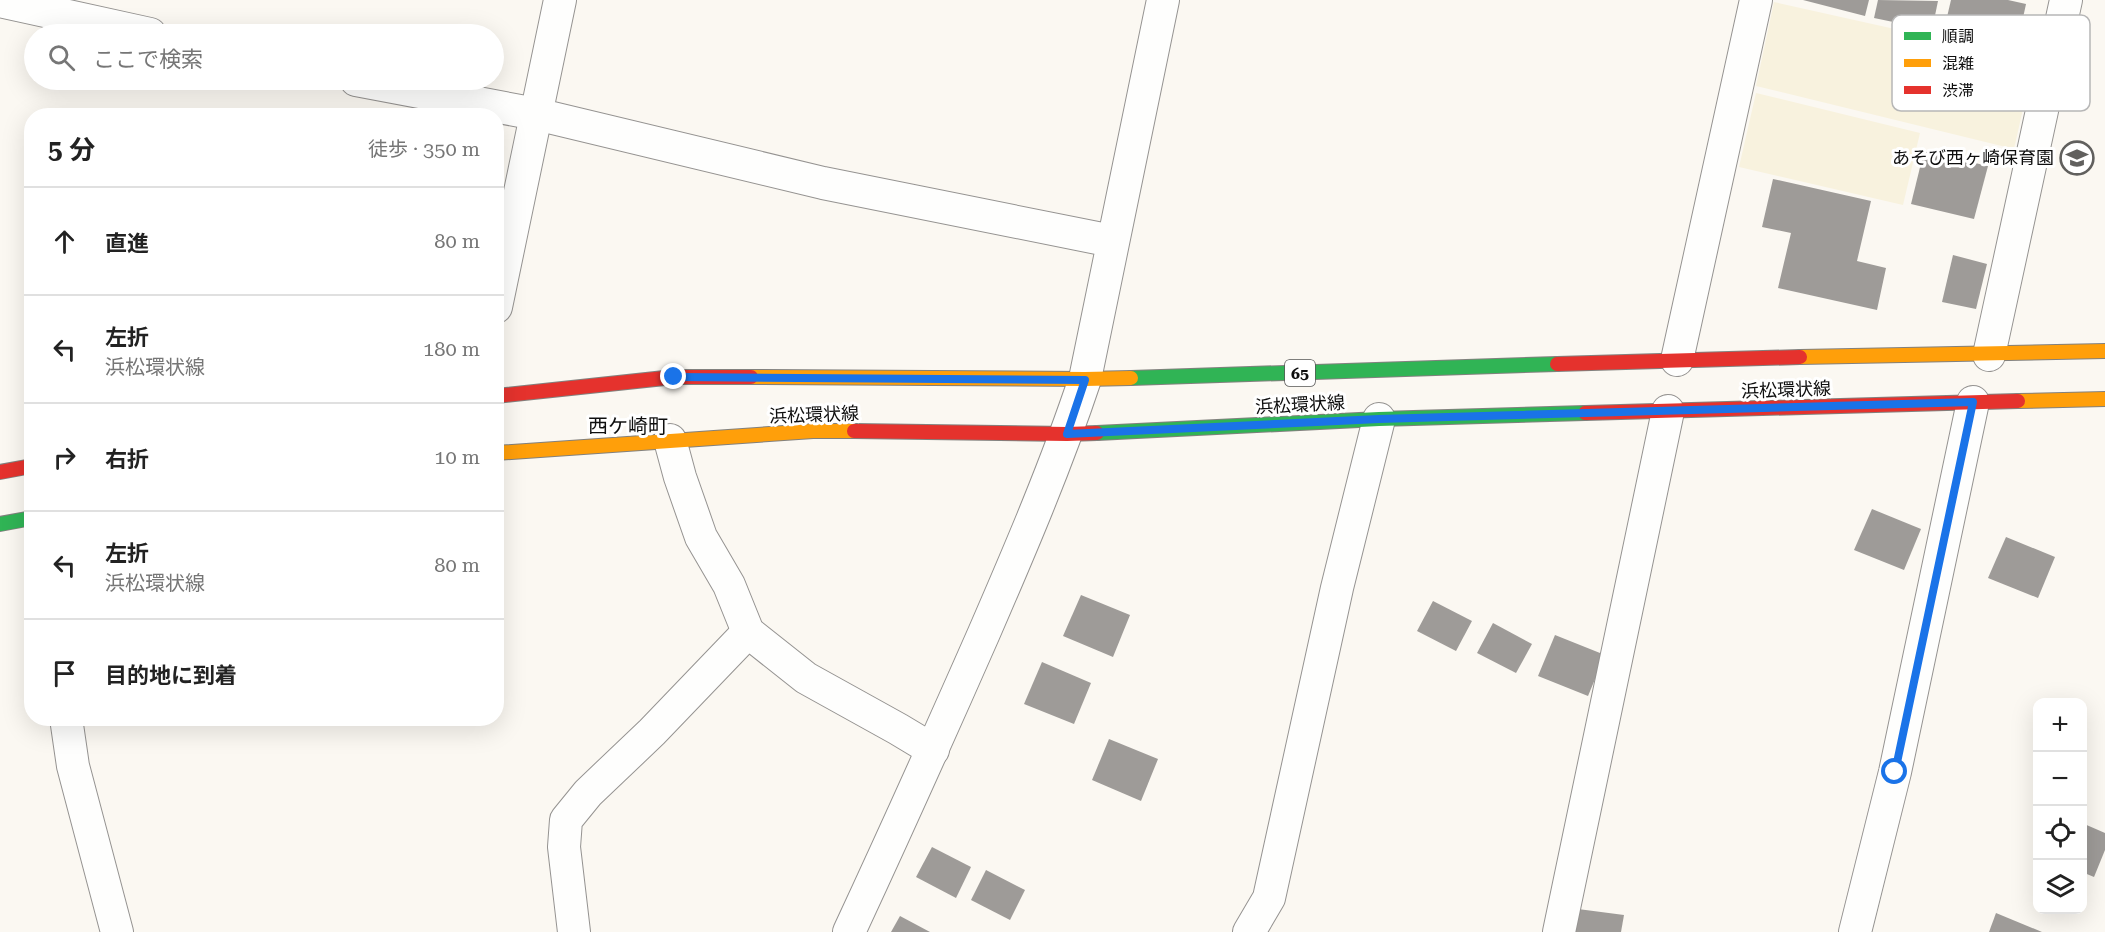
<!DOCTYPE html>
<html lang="ja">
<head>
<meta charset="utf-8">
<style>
	:root { --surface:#fff; --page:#f6f6f6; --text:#222; --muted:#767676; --line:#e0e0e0 }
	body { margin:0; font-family:"Roboto Serif","Noto Sans JP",serif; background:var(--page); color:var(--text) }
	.controls { position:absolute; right:18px; bottom:18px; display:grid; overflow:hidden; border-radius:12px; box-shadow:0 6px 24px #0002 }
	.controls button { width:54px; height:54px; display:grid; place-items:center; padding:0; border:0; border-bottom:2px solid var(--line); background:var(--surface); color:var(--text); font:30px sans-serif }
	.stop { position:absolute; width:18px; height:18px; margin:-14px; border:4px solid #1a73e8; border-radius:50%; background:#fff }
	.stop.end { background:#1a73e8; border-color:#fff; box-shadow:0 2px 6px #0008 }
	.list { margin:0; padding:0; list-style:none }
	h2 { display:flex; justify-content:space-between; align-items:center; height:78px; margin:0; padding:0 24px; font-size:26px }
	h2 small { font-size:20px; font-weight:400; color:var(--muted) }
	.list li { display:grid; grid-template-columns:39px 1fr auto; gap:18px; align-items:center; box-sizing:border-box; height:108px; padding:0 24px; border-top:2px solid var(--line) }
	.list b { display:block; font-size:22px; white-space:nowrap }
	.list p { margin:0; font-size:20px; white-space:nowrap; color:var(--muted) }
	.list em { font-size:20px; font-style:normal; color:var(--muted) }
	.icon { flex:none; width:33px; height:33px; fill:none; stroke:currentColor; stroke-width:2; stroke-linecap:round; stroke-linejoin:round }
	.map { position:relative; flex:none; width:2105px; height:932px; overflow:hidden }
	.search { position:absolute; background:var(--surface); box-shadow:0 6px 24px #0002; left:24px; top:24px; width:480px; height:66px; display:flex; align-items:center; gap:15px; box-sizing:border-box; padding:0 21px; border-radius:33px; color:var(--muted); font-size:22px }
	.panel { position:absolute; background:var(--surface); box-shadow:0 6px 24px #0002; left:24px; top:108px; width:480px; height:618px; border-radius:24px }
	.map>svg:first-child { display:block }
</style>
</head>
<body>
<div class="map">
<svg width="2105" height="932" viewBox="0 0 2105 932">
	<rect width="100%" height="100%" fill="#fbf8f2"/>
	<g fill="#f8f2de">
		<polygon points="1774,2 2034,60 2014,149 1756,86"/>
		<polygon points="1756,93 1920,133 1903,205 1739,167"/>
	</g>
	<g fill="#9e9b98">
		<polygon points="1803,0 1869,0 1865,16"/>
		<polygon points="1878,0 1938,1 1932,30 1874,18"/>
		<polygon points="1951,0 2008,0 2026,4 2016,50 1943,34"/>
		<polygon points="1924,151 1988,166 1974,219 1911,204"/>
		<polygon points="1773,179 1871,201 1857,261 1886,268 1877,310 1778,288 1791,233 1762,227"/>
		<polygon points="1953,255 1987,264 1976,309 1942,302"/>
		<polygon points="1872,509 1921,529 1904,570 1854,550"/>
		<polygon points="2006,537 2055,557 2038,598 1988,578"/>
		<polygon points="1081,595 1130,615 1113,657 1063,636"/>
		<polygon points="1433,601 1472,621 1456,651 1417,631"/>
		<polygon points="1493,623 1532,644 1516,673 1477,653"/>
		<polygon points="1555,635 1605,655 1588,696 1538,676"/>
		<polygon points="1042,662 1091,683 1074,724 1024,704"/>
		<polygon points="1109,739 1158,759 1141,801 1092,780"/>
		<polygon points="2082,823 2105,833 2105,850 2094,877 2082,872"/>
		<polygon points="932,847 971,867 956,898 916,877"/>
		<polygon points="986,870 1025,890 1010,920 971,900"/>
		<polygon points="1578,909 1624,915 1621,932 1575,932"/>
		<polygon points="1996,913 2042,932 1989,932"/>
		<polygon points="900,916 930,932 891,932"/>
	</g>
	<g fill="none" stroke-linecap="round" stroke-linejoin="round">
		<defs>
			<g id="street">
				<polyline points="0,1 150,34"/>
				<polyline points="356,80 536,114 823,183 1112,241"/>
				<polyline points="496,307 560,0"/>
				<polyline points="1989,355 2066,0"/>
				<polyline points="1677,360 1756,0"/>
				<polyline points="670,440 680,477 701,537 729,585 748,632 806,678 898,729 933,750"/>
				<polyline points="66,718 73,766 117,932"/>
				<polyline points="574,932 564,847 566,820 588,793 652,732 748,632"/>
				<path d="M849 932C895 833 940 733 984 633 1020 550 1056 466 1085 379L1163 0"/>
				<polyline points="1249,932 1269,898 1337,588 1379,419"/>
				<polyline points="1559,932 1668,411"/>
				<polyline points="1855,932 1895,772 1973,402"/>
			</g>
			<g id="fast">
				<polyline points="1131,378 1557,364"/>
				<polyline points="1097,433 1379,419 1585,413"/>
				<polyline points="0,524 32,518"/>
			</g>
			<g id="slow">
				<polyline points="1800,357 2105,351"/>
				<polyline points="751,377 1085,379 1131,378"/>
				<polyline points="2018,401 2105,399"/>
				<polyline points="496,453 813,431 854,431"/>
			</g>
			<g id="jam">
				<polyline points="1557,364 1800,357"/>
				<polyline points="496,396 674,377 751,377"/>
				<polyline points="1585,413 2018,401"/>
				<polyline points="854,431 1067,434 1097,433"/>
				<polyline points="0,472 32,466"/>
			</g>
		</defs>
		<use href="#street" stroke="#959391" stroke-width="34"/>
		<use href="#fast" stroke="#82817e" stroke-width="16"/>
		<use href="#slow" stroke="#82817e" stroke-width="16"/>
		<use href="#jam" stroke="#82817e" stroke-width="16"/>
		<use href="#street" stroke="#fefefd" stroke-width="32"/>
		<use href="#fast" stroke="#30b455" stroke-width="14"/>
		<use href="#slow" stroke="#ff9f0a" stroke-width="14"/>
		<use href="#jam" stroke="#e5322d" stroke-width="14"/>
	</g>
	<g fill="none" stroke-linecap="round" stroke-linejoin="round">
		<polyline stroke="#1a73e8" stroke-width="8" points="674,377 1085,380 1067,434 1379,419 1973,402 1895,772"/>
	</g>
	<defs>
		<symbol id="school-ring" viewBox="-11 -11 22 22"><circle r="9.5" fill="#fff" stroke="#61605e" stroke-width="1.5"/><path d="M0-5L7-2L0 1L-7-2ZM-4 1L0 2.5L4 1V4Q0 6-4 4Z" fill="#61605e"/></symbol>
	</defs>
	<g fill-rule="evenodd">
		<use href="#school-ring" x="2058" y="139" width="38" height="38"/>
	</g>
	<g text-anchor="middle" stroke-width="6" stroke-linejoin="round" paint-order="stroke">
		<rect fill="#fff" stroke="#565656" stroke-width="1.5" x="1285" y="360" width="30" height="26" rx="4.5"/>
		<g font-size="16" font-weight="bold" fill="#0e0e0e">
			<text x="1300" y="379">65</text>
		</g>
		<g font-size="18" fill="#0e0e0e" stroke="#fff" text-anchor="end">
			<text x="2054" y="164">あそび西ヶ崎保育園</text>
		</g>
		<g font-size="18" fill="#0e0e0e" stroke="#fff">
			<text transform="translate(1786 390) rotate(-2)" y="6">浜松環状線</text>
			<text transform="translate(1300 405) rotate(-3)" y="6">浜松環状線</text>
			<text transform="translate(814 415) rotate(-2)" y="6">浜松環状線</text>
		</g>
		<g font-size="20" fill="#0e0e0e" stroke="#fff">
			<text x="628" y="433">西ケ崎町</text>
		</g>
	</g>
	<rect x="1892" y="15" width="198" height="96" rx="9" fill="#fff" stroke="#b7b7b7" stroke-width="1.5"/>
	<rect x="1904" y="32" width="27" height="8" fill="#30b455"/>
	<rect x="1904" y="59" width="27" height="8" fill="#ff9f0a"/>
	<rect x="1904" y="86" width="27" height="8" fill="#e5322d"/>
	<g font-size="16" fill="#0e0e0e">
		<text x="1942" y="42">順調</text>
		<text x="1942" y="69">混雑</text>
		<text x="1942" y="96">渋滞</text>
	</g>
</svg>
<div class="controls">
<button>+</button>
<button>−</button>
<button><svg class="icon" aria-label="locate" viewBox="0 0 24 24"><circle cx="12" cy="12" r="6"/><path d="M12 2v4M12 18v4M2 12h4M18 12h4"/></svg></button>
<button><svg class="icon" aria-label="layers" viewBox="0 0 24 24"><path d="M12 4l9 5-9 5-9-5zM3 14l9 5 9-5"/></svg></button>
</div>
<div class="stop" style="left:1895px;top:772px"></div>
<div class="stop end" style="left:674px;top:377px"></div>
<div class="search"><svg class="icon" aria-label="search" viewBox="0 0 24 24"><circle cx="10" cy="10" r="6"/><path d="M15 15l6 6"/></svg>ここで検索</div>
<section class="panel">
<h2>5 分<small>徒歩 · 350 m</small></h2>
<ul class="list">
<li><svg class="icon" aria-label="ahead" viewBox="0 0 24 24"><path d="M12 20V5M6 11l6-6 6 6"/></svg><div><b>直進</b></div><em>80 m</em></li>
<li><svg class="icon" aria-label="left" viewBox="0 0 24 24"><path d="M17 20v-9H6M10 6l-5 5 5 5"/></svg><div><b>左折</b><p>浜松環状線</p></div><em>180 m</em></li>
<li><svg class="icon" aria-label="right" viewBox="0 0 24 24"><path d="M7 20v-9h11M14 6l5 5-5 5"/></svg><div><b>右折</b></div><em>10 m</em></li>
<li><svg class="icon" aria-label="left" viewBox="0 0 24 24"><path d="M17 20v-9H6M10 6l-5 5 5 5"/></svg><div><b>左折</b><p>浜松環状線</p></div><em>80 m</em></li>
<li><svg class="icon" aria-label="arrive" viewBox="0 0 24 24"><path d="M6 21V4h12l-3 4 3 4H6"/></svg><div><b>目的地に到着</b></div></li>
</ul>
</section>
</div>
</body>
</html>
